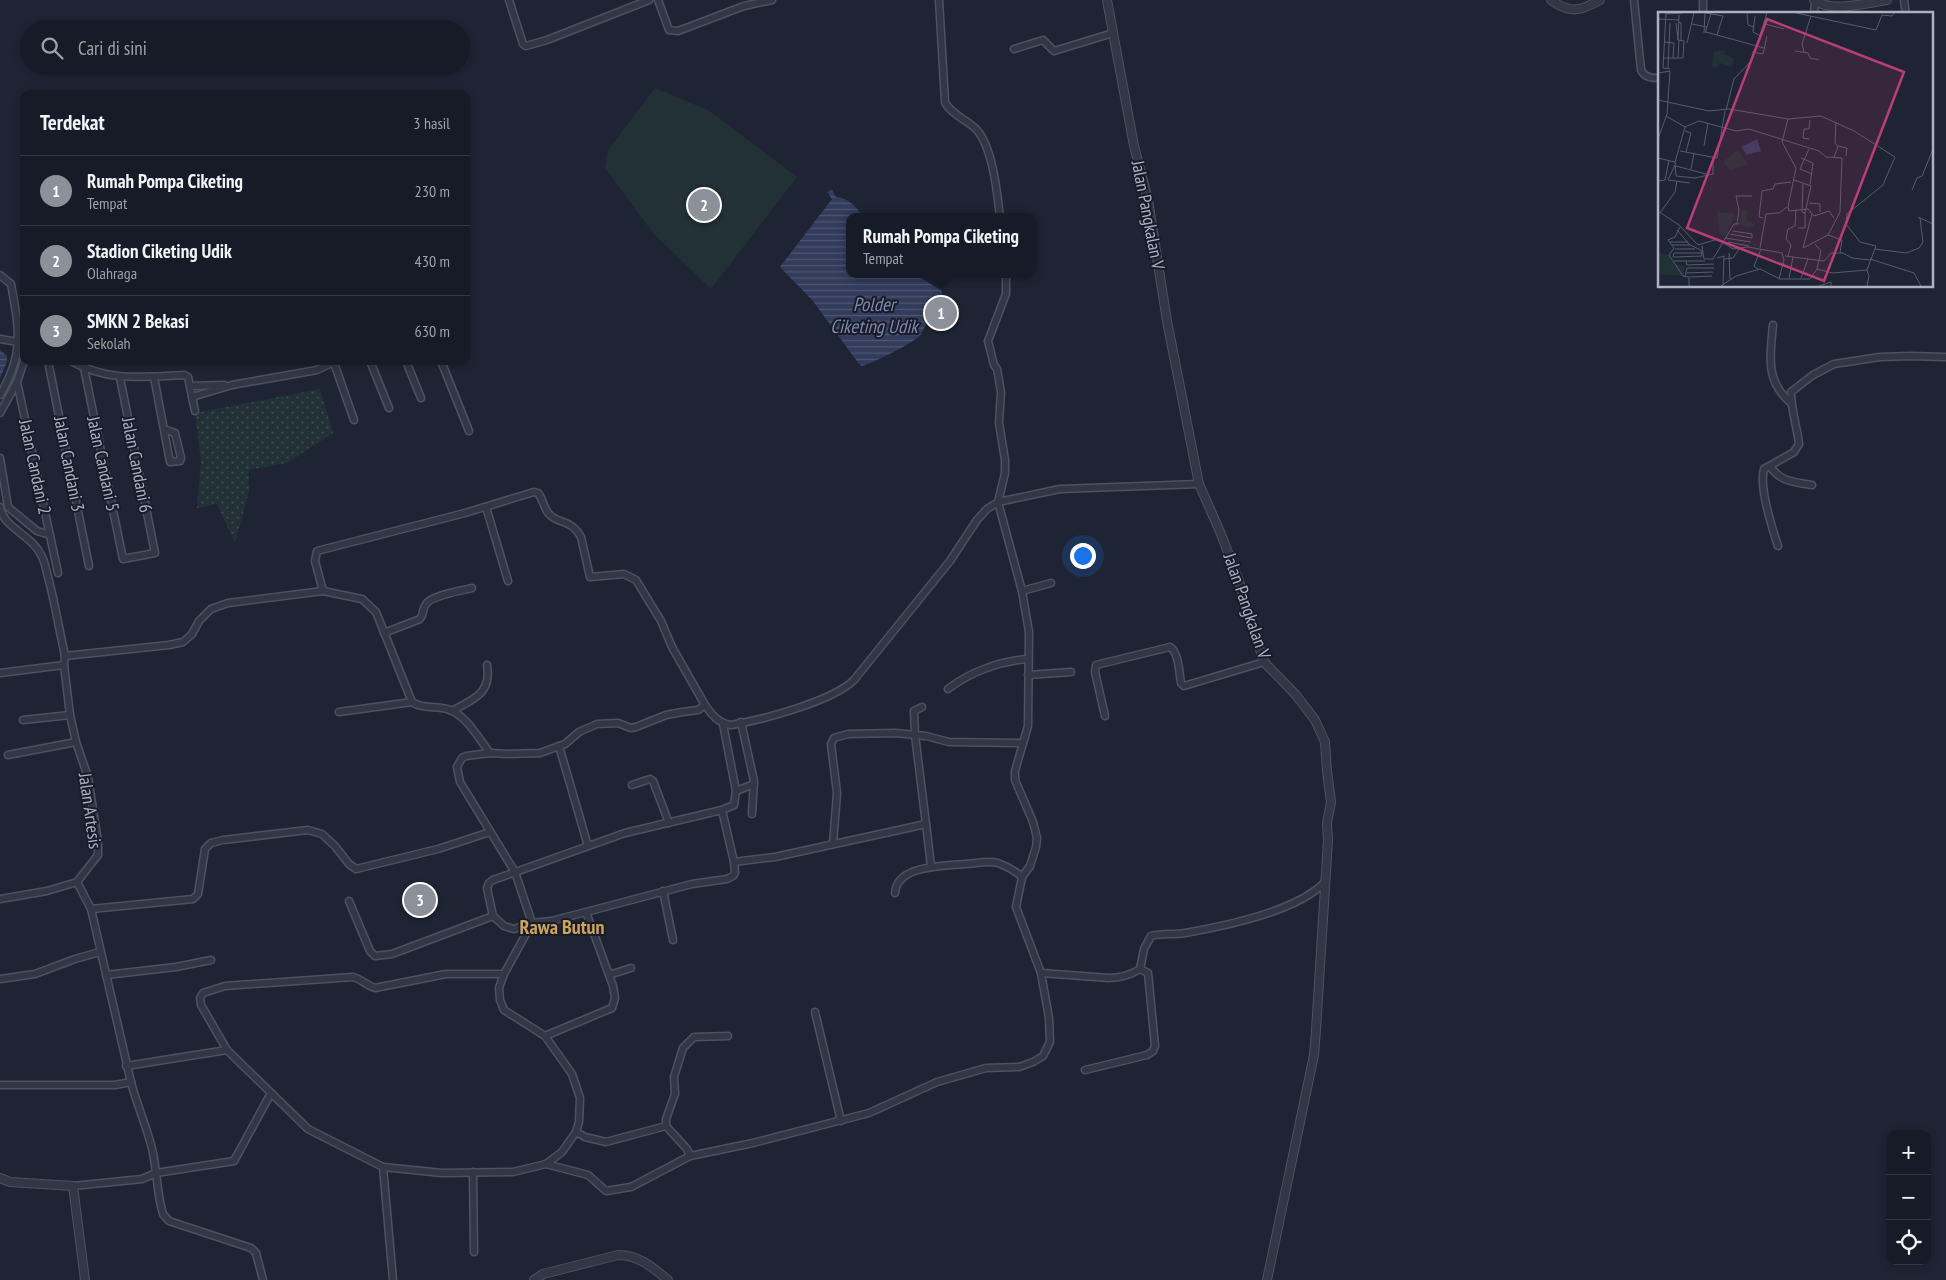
<!DOCTYPE html>
<html lang="id">
<head>
<meta charset="utf-8">
<style>
	:root { --surface:#171b27; --page:#20242f; --text:#f1f3f6; --muted:#9ea1a7; --line:#363944; --accent:#8c9099 }
	body { margin:0; font-family:"PT Sans Narrow",sans-serif; background:var(--page); color:var(--text) }
	.controls { position:absolute; right:15px; bottom:15px; display:grid; overflow:hidden; border-radius:10px; box-shadow:0 2px 8px #0003 }
	.controls button { width:45px; height:45px; display:grid; place-items:center; padding:0; border:0; border-bottom:1px solid var(--line); background:var(--surface); color:var(--text); font:25px sans-serif }
	.you { position:absolute; left:1082px; top:555px; width:18px; height:18px; margin:-12px; border:4px solid #fff; border-radius:50%; background:#1a73e8; box-shadow:0 0 0 8px #1a73e833 }
	.badge { display:grid; place-items:center; width:32px; height:32px; border-radius:50%; background:var(--accent); color:#fff; font-size:16px; font-weight:700 }
	.pin { position:absolute; translate:-50% -50%; border:2px solid #fff; box-shadow:0 1px 5px #0006 }
	.popup { position:absolute; left:846px; top:213px; width:190px; height:65px; box-sizing:border-box; display:grid; place-content:center; border-radius:10px; background:var(--surface); filter:drop-shadow(0 1px 4px #0005); font-size:16px; white-space:nowrap; color:var(--muted) }
	.popup b { font-size:19px; color:var(--text) }
	.popup::after { content:''; position:absolute; left:50%; top:100%; margin-left:-10px; border:10px solid transparent; border-top-color:var(--surface) }
	.list { margin:0; padding:0; list-style:none }
	h2 { display:flex; justify-content:space-between; align-items:center; height:65px; margin:0; padding:0 20px; font-size:21px }
	h2 small { font-size:16px; font-weight:400; color:var(--muted) }
	.list li { display:grid; grid-template-columns:32px 1fr auto; gap:15px; align-items:center; box-sizing:border-box; height:70px; padding:0 20px; border-top:1px solid var(--line) }
	.list b { display:block; font-size:19px; white-space:nowrap }
	.list p { margin:0; font-size:16px; white-space:nowrap; color:var(--muted) }
	.list em { font-size:16px; font-style:normal; color:var(--muted) }
	.icon { flex:none; width:28px; height:28px; fill:none; stroke:currentColor; stroke-width:2; stroke-linecap:round; stroke-linejoin:round }
	.map { position:relative; flex:none; width:1946px; height:1280px; overflow:hidden }
	.search { position:absolute; background:var(--surface); box-shadow:0 2px 8px #0003; left:20px; top:20px; width:450px; height:55px; display:flex; align-items:center; gap:12px; box-sizing:border-box; padding:0 18px; border-radius:28px; color:var(--muted); font-size:19px }
	.panel { position:absolute; background:var(--surface); box-shadow:0 2px 8px #0003; left:20px; top:90px; width:450px; height:275px; border-radius:10px }
	.map>svg:first-child { display:block }
</style>
</head>
<body>
<div class="map">
<svg width="1946" height="1280" viewBox="0 0 1946 1280">
	<defs>
		<pattern id="grass-dots" width="8" height="8" patternUnits="userSpaceOnUse" patternTransform="scale(1.25)"><rect width="8" height="8" fill="#223136"/><path d="M2 2h.1M6 6h.1" fill="none" stroke="#3f4c51" stroke-width="1.8" stroke-linecap="round"/></pattern>
		<pattern id="water-rules" width="6" height="5" patternUnits="userSpaceOnUse" patternTransform="scale(1.25)"><rect width="6" height="5" fill="#333c5c"/><path d="M0 2.5h6" fill="none" stroke="#4e5672"/></pattern>
	</defs>
	<rect width="100%" height="100%" fill="#1f2434"/>
	<polygon fill="url(#grass-dots)" points="320,389 333,433 287,463 249,470 249,491 235,543 217,504 197,508 201,462 195,413"/>
	<polygon fill="#223136" points="655,88 710,111 797,177 711,289 653,233 605,168 608,150"/>
	<g fill="url(#water-rules)">
		<path d="M832 190 836 197C847 197 857 207 863 217H850V274H914L942 291V298C929 306 929 322 921 334 918 341 871 364 862 366L859 364 813 301 780 267 832 199 827 192Z"/>
		<polygon points="0,350 7,356 7,362 0,378"/>
	</g>
	<g fill="none" stroke-linecap="round" stroke-linejoin="round">
		<defs>
			<g id="minor">
				<polyline points="509,0 523,44 526,46 547,40 649,0"/>
				<polyline points="658,0 669,30 678,31 744,6 772,0"/>
				<path d="M939 0 945 102C950 114 968 120 977 130 993 149 997 192 1000 217"/>
				<path d="M1634 0 1641 70C1645 78 1652 78 1660 78"/>
				<polyline points="1904,0 1906,14"/>
				<polyline points="1703,14 1703,0"/>
				<polyline points="1814,14 1815,1"/>
				<polyline points="1014,49 1043,40 1054,51 1113,33"/>
				<path d="M0 275 11 284C19 329 25 353 0 395"/>
				<path d="M1773 325C1770 356 1765 381 1791 403"/>
				<polyline points="0,339 24,343"/>
				<polyline points="24,361 17,382 58,573"/>
				<polyline points="48,361 89,566"/>
				<path d="M71 361C108 382 143 377 184 375L188 377 195 411"/>
				<polyline points="370,361 389,408"/>
				<polyline points="406,361 421,398"/>
				<polyline points="441,361 469,431"/>
				<polyline points="334,363 354,420"/>
				<polyline points="84,368 123,559 155,553 120,378"/>
				<polyline points="154,377 170,462 180,461 181,458 175,433 164,429"/>
				<polyline points="190,386 224,385"/>
				<polyline points="192,397 232,385 317,370 336,361"/>
				<polyline points="0,413 17,382"/>
				<polyline points="0,458 8,507 37,531 50,535"/>
				<path d="M1770 466C1780 482 1794 482 1812 485"/>
				<path d="M0 507C3 528 32 535 41 555 45 561 46 570 48 577 55 603 59 629 65 656L64 665 70 715 76 742 88 777 98 842V855L77 882 47 891 0 899"/>
				<polyline points="486,507 508,581"/>
				<path d="M1778 546C1772 528 1759 486 1764 469L1794 452 1799 444C1797 427 1791 409 1791 392L1813 375 1834 364 1880 357 1910 356 1946 357"/>
				<path d="M323 591 315 561 317 551 465 513 534 492 538 493C543 499 544 509 549 514 559 525 570 518 581 537L590 577 624 574 636 580 661 621 672 647 705 705"/>
				<polyline points="1022,591 1051,583"/>
				<path d="M384 633 420 619C424 614 422 609 426 604 432 595 461 591 472 588"/>
				<path d="M65 656 169 645 183 642 192 634 199 621 211 609 228 603 323 591 362 599 376 612 412 702C422 709 436 706 447 709 465 713 479 739 490 753"/>
				<polyline points="0,673 64,665"/>
				<polyline points="1028,675 1071,672"/>
				<path d="M948 689C970 672 1000 661 1028 659"/>
				<path d="M452 711C473 699 492 694 487 665"/>
				<polyline points="339,712 412,702"/>
				<path d="M1105 716 1095 672 1096 665 1170 647C1179 653 1179 672 1181 683L1184 686 1264 662"/>
				<polyline points="23,720 70,715"/>
				<polyline points="741,722 754,781 752,814"/>
				<polyline points="559,746 588,846"/>
				<polyline points="8,755 76,742"/>
				<polyline points="632,785 650,779 653,781 669,823"/>
				<polyline points="736,791 754,784"/>
				<polyline points="722,810 625,833 493,880 489,883 487,888 493,916 504,926 514,929 532,923 551,921 586,912 692,884 727,879 733,876 735,873 734,862 722,810 734,805 736,791 723,724"/>
				<polyline points="926,824 931,866"/>
				<polyline points="833,844 837,793 831,744 834,738 848,734 895,733 926,736 949,742 1023,743"/>
				<polyline points="734,862 775,857 926,824 915,735 914,711 922,707"/>
				<path d="M77 882 91 909 131 1082C137 1106 148 1129 153 1153 157 1173 157 1194 163 1214L169 1221 251 1248 256 1253 263 1280"/>
				<polyline points="663,891 673,940"/>
				<path d="M895 893C897 865 943 866 964 864 974 864 988 860 998 863 1007 866 1015 871 1022 877"/>
				<polyline points="349,901 370,951 375,956 392,954 493,916"/>
				<polyline points="91,909 193,899 198,894 205,849 211,843 223,840 308,830 322,834 335,846 349,864 356,869 438,849 490,832"/>
				<path d="M1041 973 1109 978C1121 978 1130 975 1140 969L1144 949 1151 936C1162 933 1173 935 1185 933 1225 926 1295 912 1324 883"/>
				<path d="M504 974H446L375 988C366 985 361 979 353 977L225 986 203 993 200 998 201 1005 227 1050 308 1129 383 1167 442 1173 513 1172 546 1164 562 1152 576 1132 579 1122 580 1098 572 1074 545 1036 504 1010 500 1000 499 988 504 974 532 923 515 872 460 782 457 767 462 758 466 756 490 753 508 754 540 753 565 744 579 732 597 724 618 723 631 728 636 727 666 715 682 712 698 710 705 705C712 715 718 723 731 725 762 720 833 701 854 680L950 561 977 520 987 509 998 502 1060 489 1199 484"/>
				<polyline points="106,975 176,967 211,960"/>
				<polyline points="609,975 631,968"/>
				<polyline points="0,979 35,974 75,959 100,952"/>
				<polyline points="815,1012 841,1121"/>
				<polyline points="545,1036 612,1008 615,998 613,986 586,912"/>
				<polyline points="126,1066 227,1050"/>
				<polyline points="1085,1070 1147,1055 1153,1051 1155,1046 1148,973 1140,969"/>
				<polyline points="0,1085 115,1085 131,1082"/>
				<polyline points="666,1126 666,1119 675,1094 674,1077 683,1048 694,1037 728,1036"/>
				<polyline points="576,1132 585,1137 606,1142 666,1126 687,1149 690,1156"/>
				<polyline points="546,1164 588,1175 606,1191 631,1187 690,1156 753,1143 869,1113 937,1082 986,1068 1019,1067 1033,1062 1043,1056 1050,1042 1049,1018 1041,973 1016,907 1022,877 1030,866 1036,847 1037,838 1033,822 1015,780 1015,771 1028,726 1029,632 1022,591 998,502 1005,473 1005,460 999,423 1001,392 997,369 994,365 988,341 1006,294 1006,274"/>
				<polyline points="383,1167 393,1280"/>
				<polyline points="473,1172 474,1252"/>
				<polyline points="73,1186 142,1179 156,1173 234,1161 271,1093"/>
			</g>
			<g id="tertiary">
				<polyline points="1107,0 1134,146 1148,200 1167,321 1199,484 1221,534 1240,584 1248,614 1264,662 1296,695 1315,720 1325,742 1327,771 1331,802 1327,823 1328,840 1316,1030 1314,1055 1267,1280"/>
				<path d="M1551 0C1570 14 1581 11 1600 0"/>
				<path d="M1814 0C1831 13 1867 3 1887 0"/>
				<polyline points="0,1178 10,1182 73,1186 85,1280"/>
				<path d="M534 1280 543 1274 618 1255C639 1255 652 1267 668 1280"/>
			</g>
		</defs>
		<use href="#minor" stroke="#4d5160" stroke-width="9"/>
		<use href="#tertiary" stroke="#4d5160" stroke-width="10"/>
		<use href="#minor" stroke="#323745" stroke-width="6"/>
		<use href="#tertiary" stroke="#323745" stroke-width="8"/>
	</g>
	<g text-anchor="middle" stroke-width="4" stroke-linejoin="round" paint-order="stroke">
		<g font-size="18" fill="#acb0c2" stroke="#181c29">
			<text transform="translate(1148 215) rotate(79)" y="6">Jalan Pangkalan V</text>
			<text transform="translate(69 464) rotate(79)" y="6">Jalan Candani 3</text>
			<text transform="translate(103 464) rotate(78)" y="6">Jalan Candani 5</text>
			<text transform="translate(137 465) rotate(79)" y="6">Jalan Candani 6</text>
			<text transform="translate(35 467) rotate(78)" y="6">Jalan Candani 2</text>
			<text transform="translate(1247 606) rotate(71)" y="6">Jalan Pangkalan V</text>
			<text transform="translate(90 811) rotate(82)" y="6">Jalan Artesis</text>
		</g>
		<g font-size="19" font-style="italic" fill="#7d89af" stroke="#181c29">
			<text x="874" y="311">Polder<tspan x="874" dy="22">Ciketing Udik</tspan></text>
		</g>
		<g font-size="20" font-weight="bold" fill="#cea35b" stroke="#181c29">
			<text x="562" y="934">Rawa Butun</text>
		</g>
	</g>
	<g transform="translate(1658 12)">
		<rect width="275" height="275" fill="#1f2434"/>
		<path d="M67 38 66 42 76 46 74 55 62 51 59 56 54 54 55 40ZM84 198H89V209L97 213 91 216 81 212ZM59 200 77 202 68 223 62 222Z" fill="#223136"/>
		<path d="M1 241 11 243 15 251 27 254 25 264 0 262Z" fill="#223136"/>
		<path d="M80 138 89 152 72 158 65 150Z" fill="#223136"/>
		<path d="M99 127 103 139 89 143 83 135Z" fill="#333c5c"/>
		<path fill="none" stroke="#575c6d" stroke-width="1" d="M8 1 5 56 12 57M48 1 65 4 59 23M89 1 90 13 96 15M138 1 218 18 224 3 234 4 236 1M8 2 25 1M97 4 95 20 101 23M0 7 21 8M20 10 23 11V29M18 11 20 28M34 12 49 15M107 12 126 17M48 20 106 36M46 21 47 1M47 21 53 2M20 28 21 3M6 30 16 31 15 46M29 31 36 1M137 39 150 41 152 46 161 48M94 40 105 42 109 24M146 40 144 32 153 4M6 46H25L26 29 20 28M20 46 21 28M10 56 12 11M0 61 12 59 9 102 0 127M0 88 51 99 71 97 130 107 163 104 196 119 237 145 225 173 189 202 188 212 202 230 218 234 209 258 211 264 209 274M68 98 76 67 94 48 109 1M8 104 27 115 41 109 78 119 91 117 161 139 168 145 184 146 182 200 170 223 145 236 154 202M27 119 33 121 28 140M151 127 145 126 146 117H151L152 108M46 134 50 111M180 134 189 136 188 144M151 137 142 157 154 162M22 139 59 146 67 99M176 145 180 135 177 131 178 110M0 146 17 150 18 164 37 166 55 162V145M143 146 155 151 152 173M17 150 27 115M17 153 10 168 32 171M18 154 48 162M33 157 36 142M136 168 153 174 147 201 144 200 145 172M0 169 7 168 11 148M254 178 259 166 264 164 275 137M151 191 162 192V200M130 195 138 156 124 130 130 107M130 195 131 199 150 197 156 204 171 199 176 206M0 199 21 213 40 233 60 227 75 237 90 235 124 241 126 248 121 267M2 201 17 180 19 169M260 205 275 212M105 206 101 205 104 179 115 177 117 172 133 170M79 212 81 198 78 184H94M22 215 17 225 10 228 16 236 11 243 25 264 31 265V274M140 216H147V201M72 222 94 226V222L75 219M170 223 184 228 182 241M67 226 93 230M12 230H30M70 230 91 234M14 233H32M44 234 46 247H55L76 212H81M102 236 108 202 121 201 129 195M17 237H37M217 237 248 241 261 236 265 230 262 206M71 241 72 267M127 244 166 249 173 241H185L194 246 212 248M130 244 133 233 128 227 130 217 137 214 138 198M15 245 44 244 43 238 32 233 19 218M15 245 16 241H45M59 246 66 244 65 272M66 247 75 246 81 237M212 247 256 261 263 274M16 249H47M28 249 29 253 56 252M159 257 174 261 209 258M101 258 96 254 103 237M28 261 55 260M27 264 29 256H56M32 265 54 264M131 266 135 245M143 266 150 247M63 274 78 264 102 257 122 267H152L159 257 163 239 157 232M161 274 173 270V274"/>
		<path fill="#bc3e75" fill-opacity="0.15" stroke="#bc3e75" stroke-width="2.5" d="M109 7 246 60 166 269 29 216Z"/>
		<rect width="275" height="275" fill="none" stroke="#acb0c2" stroke-width="2.5"/>
	</g>
</svg>
<div class="controls">
<button>+</button>
<button>−</button>
<button><svg class="icon" aria-label="locate" viewBox="0 0 24 24"><circle cx="12" cy="12" r="6"/><path d="M12 2v4M12 18v4M2 12h4M18 12h4"/></svg></button>
</div>
<div class="you"></div>
<div class="pin badge" style="left:941px;top:313px">1</div>
<div class="popup"><b>Rumah Pompa Ciketing</b>Tempat</div>
<div class="pin badge" style="left:704px;top:205px">2</div>
<div class="pin badge" style="left:420px;top:900px">3</div>
<div class="search"><svg class="icon" aria-label="search" viewBox="0 0 24 24"><circle cx="10" cy="10" r="6"/><path d="M15 15l6 6"/></svg>Cari di sini</div>
<section class="panel">
<h2>Terdekat<small>3 hasil</small></h2>
<ul class="list">
<li><span class="badge">1</span><div><b>Rumah Pompa Ciketing</b><p>Tempat</p></div><em>230 m</em></li>
<li><span class="badge">2</span><div><b>Stadion Ciketing Udik</b><p>Olahraga</p></div><em>430 m</em></li>
<li><span class="badge">3</span><div><b>SMKN 2 Bekasi</b><p>Sekolah</p></div><em>630 m</em></li>
</ul>
</section>
</div>
</body>
</html>
